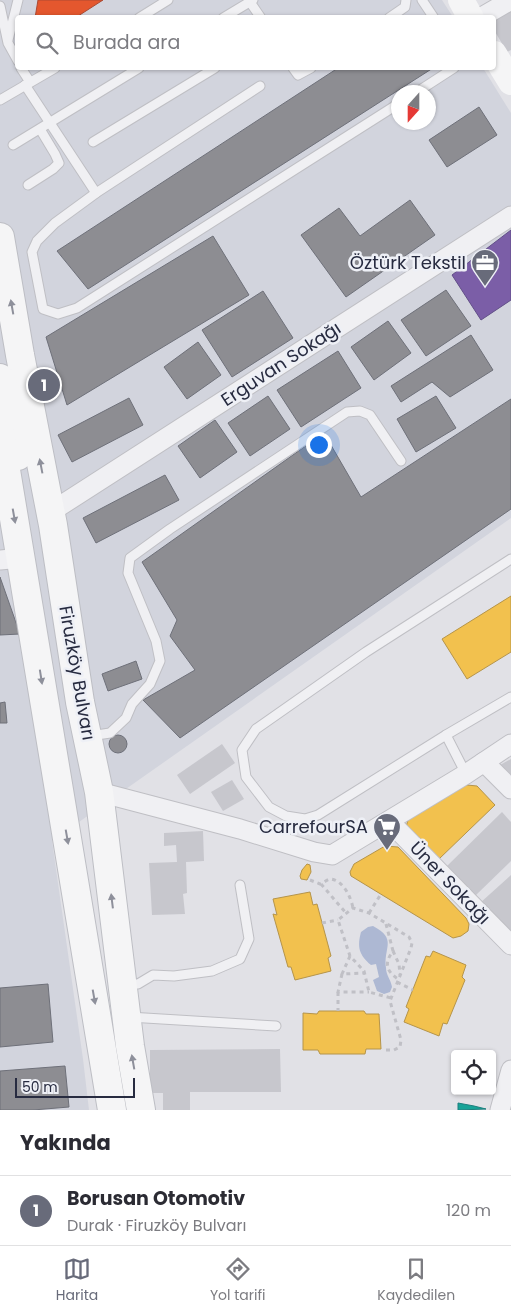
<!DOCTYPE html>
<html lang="tr">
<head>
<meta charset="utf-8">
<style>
	:root { --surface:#fff; --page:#f2f2f3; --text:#2b2b33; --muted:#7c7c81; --line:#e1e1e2; --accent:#686b7a }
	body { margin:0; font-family:Poppins,sans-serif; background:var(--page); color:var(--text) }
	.controls { position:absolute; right:15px; bottom:15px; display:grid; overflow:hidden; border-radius:5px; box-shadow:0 1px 4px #0004 }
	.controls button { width:45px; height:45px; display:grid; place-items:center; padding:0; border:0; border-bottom:1px solid var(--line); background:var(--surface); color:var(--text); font:25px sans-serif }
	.compass { position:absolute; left:391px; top:85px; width:45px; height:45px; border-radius:50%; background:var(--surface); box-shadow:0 1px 4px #0004; rotate:201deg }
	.scale { position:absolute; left:15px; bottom:12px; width:120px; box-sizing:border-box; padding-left:5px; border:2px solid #272b40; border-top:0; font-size:14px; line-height:18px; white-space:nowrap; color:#272b40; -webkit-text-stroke:4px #eef0f6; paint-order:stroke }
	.you { position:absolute; left:318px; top:444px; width:18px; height:18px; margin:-12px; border:4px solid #fff; border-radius:50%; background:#1a73e8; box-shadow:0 0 0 8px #1a73e833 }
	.badge { display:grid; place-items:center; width:32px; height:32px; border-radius:50%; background:var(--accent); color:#fff; font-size:16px; font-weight:700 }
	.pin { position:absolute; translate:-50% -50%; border:2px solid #fff; box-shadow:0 1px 5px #0006 }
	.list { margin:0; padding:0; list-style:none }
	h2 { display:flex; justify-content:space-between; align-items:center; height:65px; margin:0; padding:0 20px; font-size:21px }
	h2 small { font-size:16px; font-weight:400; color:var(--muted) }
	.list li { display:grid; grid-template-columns:32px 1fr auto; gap:15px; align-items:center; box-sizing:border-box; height:70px; padding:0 20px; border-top:1px solid var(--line) }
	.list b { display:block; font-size:19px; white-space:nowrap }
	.list p { margin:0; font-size:16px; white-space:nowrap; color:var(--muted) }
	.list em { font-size:16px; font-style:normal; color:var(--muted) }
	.icon { flex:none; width:28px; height:28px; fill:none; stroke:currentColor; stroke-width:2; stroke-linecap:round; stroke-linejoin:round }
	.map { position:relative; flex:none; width:511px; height:1110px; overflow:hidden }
	.search { position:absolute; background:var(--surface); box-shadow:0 1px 4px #0004; left:15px; right:15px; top:15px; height:55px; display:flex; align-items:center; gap:12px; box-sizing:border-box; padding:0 18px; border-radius:5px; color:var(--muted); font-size:19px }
	.sheet { height:135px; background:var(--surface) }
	nav { display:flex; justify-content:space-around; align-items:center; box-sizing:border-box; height:70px; border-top:1px solid var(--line); background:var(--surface); font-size:14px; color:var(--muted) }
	nav a { display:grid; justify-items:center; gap:2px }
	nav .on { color:var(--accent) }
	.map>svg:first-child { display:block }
</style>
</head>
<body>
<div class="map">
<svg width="511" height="1110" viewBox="0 0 511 1110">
	<rect width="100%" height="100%" fill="#e1e1e6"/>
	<path fill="#d2d4dd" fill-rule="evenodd" d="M0 0H442L453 17 18 18V68H483L511 113V518L52 841 83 1059 89 1110H0ZM398 92H428V122H398Z"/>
	<path fill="#adb8d3" d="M373 926C398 939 383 948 386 968 386 975 391 980 392 987L390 992 384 994 377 991 373 980 379 977 376 964 371 965C359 955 357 947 361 932L368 927Z"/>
	<g fill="#f2c14e" stroke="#b5944a">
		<polygon points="511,596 511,652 467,679 442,639"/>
		<polygon points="467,785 477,786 495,805 439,859 406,827 408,820 456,788"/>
		<polygon points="385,846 398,847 466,918 469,924 468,931 461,936 453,938 351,876 350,872 354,864"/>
		<polygon points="307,864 310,865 311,872 307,880 301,879 300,876 302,870"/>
		<polygon points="310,892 313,905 317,904 331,956 328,958 331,971 295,980 291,967 288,967 273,914 277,915 273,899"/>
		<polygon points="433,951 466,965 462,977 465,980 447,1024 443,1023 439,1036 404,1022 409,1009 406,1007 426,956 430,957"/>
		<polygon points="319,1011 364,1011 366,1014 379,1014 381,1049 366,1049 365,1054 320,1054 318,1050 303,1050 303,1013 317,1014"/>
	</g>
	<polygon fill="#e4572e" stroke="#ab4a33" points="38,0 103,0 75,18 35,18"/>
	<polygon fill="#7b5ea7" stroke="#624f88" points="511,230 511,300 481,320 452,275"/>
	<polygon fill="#17a398" stroke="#1c7f7e" points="458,1103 474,1106 486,1109 458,1110"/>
	<g fill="#8d8d92" stroke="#6e7079">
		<polygon points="338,68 433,68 88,289 57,251"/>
		<polygon points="479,107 497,135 447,167 429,140"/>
		<polygon points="410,200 435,235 346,297 301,235 339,208 360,236"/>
		<polygon points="213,236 249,295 67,405 46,337"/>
		<polygon points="446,290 471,326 426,356 401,320"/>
		<polygon points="263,291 293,338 232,377 202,330"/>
		<polygon points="388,321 411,353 374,380 351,347"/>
		<polygon points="471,335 493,370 450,397 432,382 401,402 391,386"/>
		<polygon points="198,342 221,375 187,399 164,367"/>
		<polygon points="338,351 361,388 301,427 277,390"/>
		<polygon points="268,396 290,429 250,456 228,423"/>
		<polygon points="436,396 456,428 416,452 397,419"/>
		<polygon points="129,398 143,425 72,462 58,435"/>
		<polygon points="511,399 511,509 180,738 143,700 195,670 170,636 177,620 142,562 324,433 361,497"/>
		<polygon points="215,420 237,452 200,478 178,446"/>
		<polygon points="165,475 179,500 96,543 83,518"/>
		<polygon points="0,577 20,634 0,635"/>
		<polygon points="136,661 142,679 108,691 102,674"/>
		<polygon points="5,702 7,723 0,723 0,703"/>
		<circle cx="118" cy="744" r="9"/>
		<polygon points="48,984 53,1042 0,1047 0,988"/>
		<polygon points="65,1066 69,1107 33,1110 0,1110 0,1071"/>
	</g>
	<g fill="#c7c7cd">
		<polygon points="511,10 511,50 507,52 494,30 494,21"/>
		<polygon points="222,744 235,763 190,794 177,775"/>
		<polygon points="511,759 511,776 500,765"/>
		<polygon points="232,780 244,799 223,811 211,792"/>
		<polygon points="502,812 511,822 511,861 475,896 446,867"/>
		<polygon points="203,831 204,861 186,862 187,893 183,894 185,914 152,915 149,863 177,862 176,845 164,846 164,833"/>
		<polygon points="511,875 511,933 480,903"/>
		<polygon points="280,1049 281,1092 190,1092 190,1110 163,1110 163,1093 150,1093 150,1050"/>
	</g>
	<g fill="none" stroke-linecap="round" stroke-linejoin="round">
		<defs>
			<g id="lane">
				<polyline points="422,0 434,18"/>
				<polyline points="250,2 261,18"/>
				<polyline points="0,6 8,43 18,61"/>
				<polyline points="139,18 168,0"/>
				<polyline points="223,18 253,0"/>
				<polyline points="389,18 405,7 406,0"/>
				<polyline points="8,40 18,0"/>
				<polyline points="21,68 30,82"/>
				<polyline points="293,68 298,75 311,68"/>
				<polyline points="25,85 96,193"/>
				<polyline points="260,86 96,193 55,223 37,241 32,252 43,309 58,314 77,308 398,104"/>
				<polyline points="417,92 454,68"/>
				<polyline points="0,100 55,68"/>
				<polyline points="93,142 215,68"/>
				<polyline points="13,145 139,68"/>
				<polyline points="28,185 53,169 59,163 55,154 40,129"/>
				<polyline points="511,559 366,652 256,729 242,750 246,777 269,807 286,816 305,819 318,815 446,735 511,697"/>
				<polyline points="446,735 466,774"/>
				<polyline points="90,736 110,733 126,718 132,704 150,684 160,661 156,641 128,573 130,558 170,529 347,412 360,411 370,415 401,461"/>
				<polyline points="125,984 138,984 153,975 174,976 212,971 240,959 249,939 240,885"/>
				<polyline points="129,1017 276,1026"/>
			</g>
			<g id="street">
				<polyline points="480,18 511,0"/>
				<polyline points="49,508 60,506 511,216"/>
				<polyline points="0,560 21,558"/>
				<polyline points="484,762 511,789"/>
				<polyline points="99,792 240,829 314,852 332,855 466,774 511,744"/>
				<polyline points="389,821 511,945"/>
				<polyline points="500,1110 511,1070"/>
			</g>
			<g id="primary">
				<polyline points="0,237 20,355 53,525 80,702 99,792 130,1046 141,1110"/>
				<polyline points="0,378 8,398 18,456"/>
				<polyline points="0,434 112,1110"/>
			</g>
		</defs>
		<use href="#lane" stroke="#bfbfc4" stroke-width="11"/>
		<use href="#street" stroke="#bfbfc4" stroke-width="21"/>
		<use href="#primary" stroke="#bdbec4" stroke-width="30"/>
		<g stroke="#c0c0c6" stroke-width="3" stroke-dasharray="4 4" stroke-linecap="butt">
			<path d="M310 880 320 884C324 883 327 879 331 879 344 881 351 898 353 908"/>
			<polyline points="321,884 346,913"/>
			<polyline points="369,913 381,894"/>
			<polyline points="322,923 338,920"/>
			<path d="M386 924 393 951C384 963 386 971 398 979"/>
			<polyline points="393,951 399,964 400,975"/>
			<polyline points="350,956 342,974 365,973"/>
			<polyline points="342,974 338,992 369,992"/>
			<polyline points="397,982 413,990"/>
			<polyline points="338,992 338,1011"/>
			<polyline points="386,1050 394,1050 400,1047 401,1040 390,1001 411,948 412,943 409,937 369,913 353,908 338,920 350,956 364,971 369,992 391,998"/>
		</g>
		<use href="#lane" stroke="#f0f0f3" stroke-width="9"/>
		<use href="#street" stroke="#f0f0f3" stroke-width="19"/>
		<g stroke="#f5f5f6" stroke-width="26">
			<polyline points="461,0 471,18"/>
			<polyline points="494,54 511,82"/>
		</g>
		<use href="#primary" stroke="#f5f5f6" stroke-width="28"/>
	</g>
	<defs><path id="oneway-solid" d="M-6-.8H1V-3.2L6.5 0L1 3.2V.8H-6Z" transform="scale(1.25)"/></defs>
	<g fill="#8e909b">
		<use href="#oneway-solid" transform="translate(12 307) rotate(-100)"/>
		<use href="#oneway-solid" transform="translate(41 466) rotate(-101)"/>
		<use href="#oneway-solid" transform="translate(14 516) rotate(80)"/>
		<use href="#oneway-solid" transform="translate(41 677) rotate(81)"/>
		<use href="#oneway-solid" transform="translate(67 837) rotate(80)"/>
		<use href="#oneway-solid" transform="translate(112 901) rotate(-97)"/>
		<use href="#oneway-solid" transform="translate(94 997) rotate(80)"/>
		<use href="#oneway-solid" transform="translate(133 1062) rotate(-100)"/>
	</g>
	<defs>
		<symbol id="office-pin" viewBox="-11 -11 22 30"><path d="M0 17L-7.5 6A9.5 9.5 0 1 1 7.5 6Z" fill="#686b7a" stroke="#eef0f6"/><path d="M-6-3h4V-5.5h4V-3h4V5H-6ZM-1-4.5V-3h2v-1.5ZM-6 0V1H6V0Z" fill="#fff"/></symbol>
		<symbol id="supermarket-pin" viewBox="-11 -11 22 30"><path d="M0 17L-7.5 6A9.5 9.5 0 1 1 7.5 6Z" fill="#686b7a" stroke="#eef0f6"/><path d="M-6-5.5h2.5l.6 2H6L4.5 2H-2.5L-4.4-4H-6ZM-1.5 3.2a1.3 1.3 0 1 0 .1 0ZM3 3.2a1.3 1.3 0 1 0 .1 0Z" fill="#fff"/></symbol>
	</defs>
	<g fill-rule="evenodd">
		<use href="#office-pin" x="469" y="247" width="32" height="43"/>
		<use href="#supermarket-pin" x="371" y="811" width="32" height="43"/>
	</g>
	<g text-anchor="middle" stroke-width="5" stroke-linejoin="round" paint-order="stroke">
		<g font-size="18" fill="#272b40" stroke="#eef0f6" text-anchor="end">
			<text x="466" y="269">Öztürk Tekstil</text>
			<text x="368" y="833">CarrefourSA</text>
		</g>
		<g font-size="18" fill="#272b40" stroke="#eef0f6">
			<text transform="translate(281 364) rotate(-33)" y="6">Erguvan Sokağı</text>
			<text transform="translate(77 673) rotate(80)" y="6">Firuzköy Bulvarı</text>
			<text transform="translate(450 883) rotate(46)" y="6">Üner Sokağı</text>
		</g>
	</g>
</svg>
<div class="controls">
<button><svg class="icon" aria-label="locate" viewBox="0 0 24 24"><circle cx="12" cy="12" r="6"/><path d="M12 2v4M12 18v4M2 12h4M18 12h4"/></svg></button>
</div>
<svg class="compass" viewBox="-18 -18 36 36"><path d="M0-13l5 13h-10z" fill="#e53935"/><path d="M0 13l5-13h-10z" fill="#7c7c81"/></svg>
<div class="scale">50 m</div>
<div class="you"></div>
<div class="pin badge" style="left:44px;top:385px">1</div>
<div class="search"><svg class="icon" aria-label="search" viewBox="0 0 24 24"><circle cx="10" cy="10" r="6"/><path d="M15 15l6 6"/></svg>Burada ara</div>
</div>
<section class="sheet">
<h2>Yakında<small></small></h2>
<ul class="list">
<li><span class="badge">1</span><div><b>Borusan Otomotiv</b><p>Durak · Firuzköy Bulvarı</p></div><em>120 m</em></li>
</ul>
</section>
<nav>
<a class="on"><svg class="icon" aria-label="map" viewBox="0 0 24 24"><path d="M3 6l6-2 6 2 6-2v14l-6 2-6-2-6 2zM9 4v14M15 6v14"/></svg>Harita</a>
<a><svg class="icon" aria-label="directions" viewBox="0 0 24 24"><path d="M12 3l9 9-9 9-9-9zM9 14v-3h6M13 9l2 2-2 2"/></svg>Yol tarifi</a>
<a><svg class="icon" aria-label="saved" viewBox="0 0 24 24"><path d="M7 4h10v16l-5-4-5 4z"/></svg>Kaydedilen</a>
</nav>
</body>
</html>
